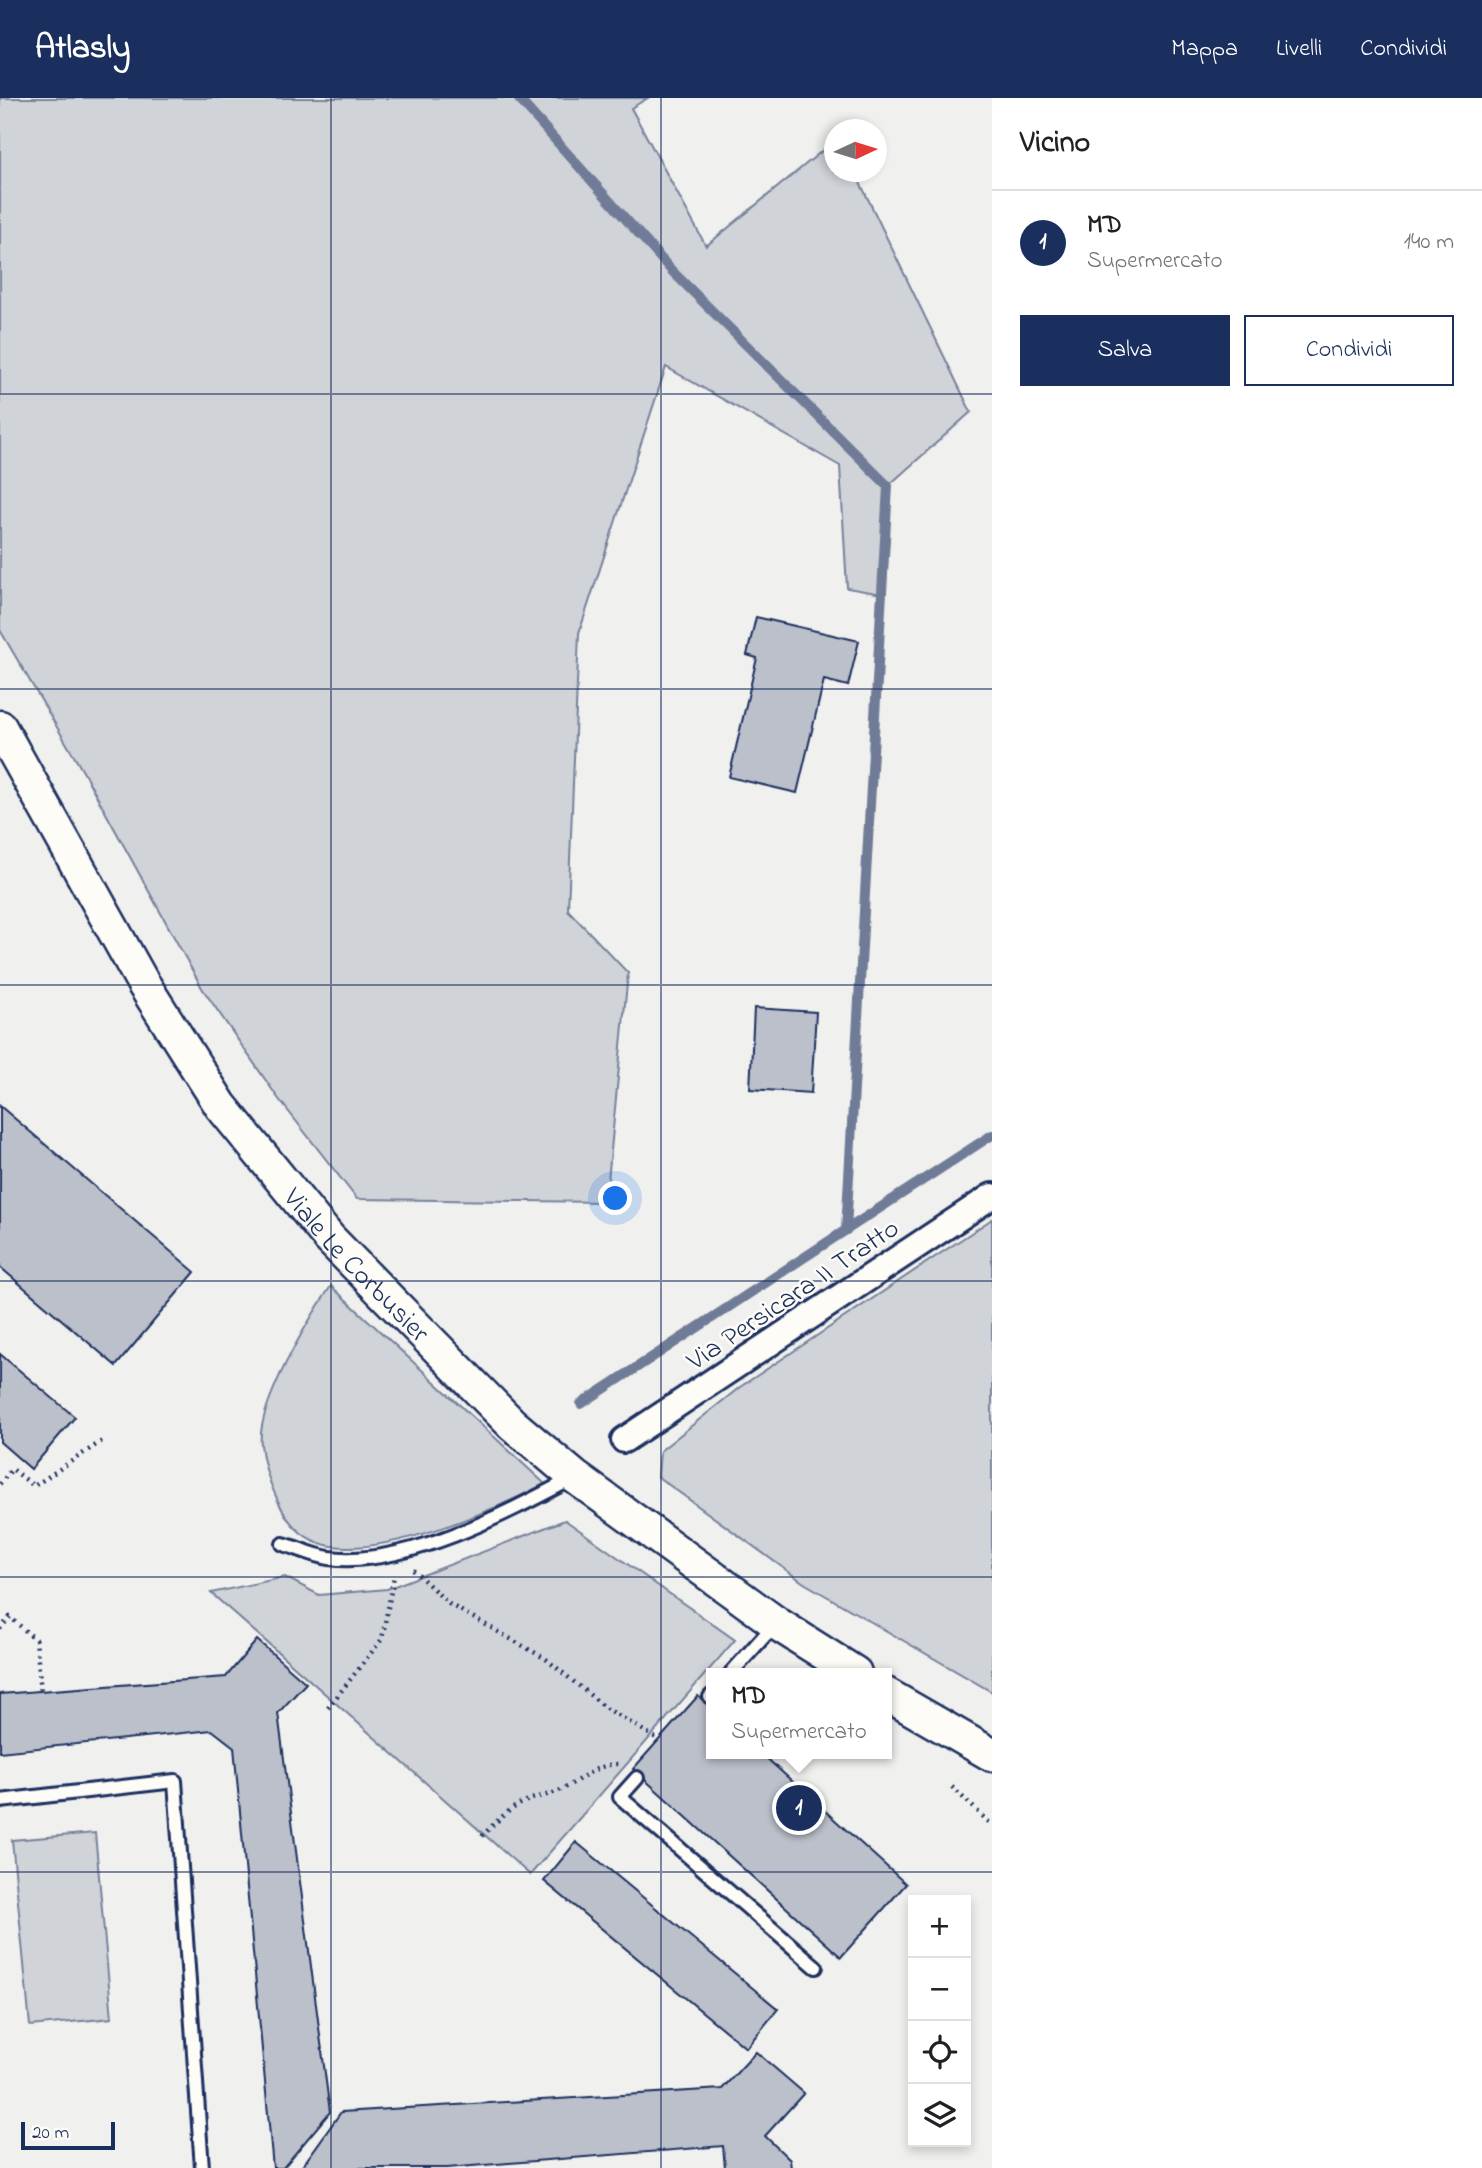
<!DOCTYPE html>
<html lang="it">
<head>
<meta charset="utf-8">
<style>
	:root { --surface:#fff; --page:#f6f6f6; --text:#202124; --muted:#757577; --line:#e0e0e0; --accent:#1b2f5e }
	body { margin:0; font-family:"Indie Flower",sans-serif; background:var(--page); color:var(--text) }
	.controls { position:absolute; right:21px; bottom:21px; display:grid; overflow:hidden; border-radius:0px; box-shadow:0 4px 10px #0003 }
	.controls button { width:63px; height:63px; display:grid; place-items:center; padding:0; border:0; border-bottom:2px solid var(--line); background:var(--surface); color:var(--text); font:35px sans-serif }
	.compass { position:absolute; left:824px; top:21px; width:63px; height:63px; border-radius:50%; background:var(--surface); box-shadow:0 4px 10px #0003; rotate:86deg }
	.scale { position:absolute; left:21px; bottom:18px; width:94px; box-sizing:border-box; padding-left:7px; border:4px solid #1b2f5e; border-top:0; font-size:19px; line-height:24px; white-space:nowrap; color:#1b2f5e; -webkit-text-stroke:5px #fdfcf7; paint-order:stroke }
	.you { position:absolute; left:616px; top:1101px; width:24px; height:24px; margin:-18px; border:5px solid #fff; border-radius:50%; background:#1a73e8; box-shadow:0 0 0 10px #1a73e833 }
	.badge { display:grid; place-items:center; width:46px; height:46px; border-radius:50%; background:var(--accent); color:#fff; font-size:23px; font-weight:700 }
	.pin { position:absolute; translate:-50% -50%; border:4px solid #fff; box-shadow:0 2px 7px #0006 }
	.popup { position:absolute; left:706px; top:1570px; width:186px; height:91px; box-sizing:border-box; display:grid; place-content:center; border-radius:0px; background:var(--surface); filter:drop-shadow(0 2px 5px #0005); font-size:23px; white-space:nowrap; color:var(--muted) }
	.popup b { font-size:26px; color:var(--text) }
	.popup::after { content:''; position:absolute; left:50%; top:100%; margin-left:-14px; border:14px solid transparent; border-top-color:var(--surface) }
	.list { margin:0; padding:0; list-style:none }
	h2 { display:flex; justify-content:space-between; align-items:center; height:91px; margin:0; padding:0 28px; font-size:30px }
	h2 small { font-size:23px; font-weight:400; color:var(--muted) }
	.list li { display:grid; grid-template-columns:46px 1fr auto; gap:21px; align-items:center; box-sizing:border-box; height:105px; padding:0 28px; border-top:2px solid var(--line) }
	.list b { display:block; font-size:26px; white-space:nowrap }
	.list p { margin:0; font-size:23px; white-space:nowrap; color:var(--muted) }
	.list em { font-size:23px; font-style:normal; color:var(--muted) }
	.actions { display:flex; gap:14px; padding:21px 28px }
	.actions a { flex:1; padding:16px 0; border:2px solid var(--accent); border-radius:0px; text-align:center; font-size:24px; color:var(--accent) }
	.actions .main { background:var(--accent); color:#fff }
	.icon { flex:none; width:38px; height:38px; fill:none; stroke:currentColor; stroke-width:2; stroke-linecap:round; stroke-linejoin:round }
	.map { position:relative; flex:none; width:992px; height:2070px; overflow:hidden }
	header { display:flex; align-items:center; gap:42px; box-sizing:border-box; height:98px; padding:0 35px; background:var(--accent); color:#fff }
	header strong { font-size:33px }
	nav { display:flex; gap:38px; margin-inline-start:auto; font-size:24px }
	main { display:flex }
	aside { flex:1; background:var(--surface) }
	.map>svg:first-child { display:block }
</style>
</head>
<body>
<header>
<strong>Atlasly</strong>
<nav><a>Mappa</a><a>Livelli</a><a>Condividi</a></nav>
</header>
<main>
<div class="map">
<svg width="992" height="2070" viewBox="0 0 992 2070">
	<rect width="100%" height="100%" fill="#f0f0ee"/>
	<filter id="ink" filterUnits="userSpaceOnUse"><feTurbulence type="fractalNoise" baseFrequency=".0143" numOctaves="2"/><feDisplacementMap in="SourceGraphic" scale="14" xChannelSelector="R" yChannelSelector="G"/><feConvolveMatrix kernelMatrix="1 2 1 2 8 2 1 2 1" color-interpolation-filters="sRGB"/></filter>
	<g filter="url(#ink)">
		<g fill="#d0d3d8" stroke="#76819b" stroke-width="2">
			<polygon points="0,0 648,0 631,10 706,148 834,43 834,74 855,74 971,314 888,388 882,496 847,490 840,368 666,269 579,535 568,812 628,875 606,1104 357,1101 278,1000 202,890 85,677 0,532"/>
			<polygon points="992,1121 992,1594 804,1485 658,1379 660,1353 740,1289"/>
			<path d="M331 1188 531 1373 545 1386C492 1413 392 1456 332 1448 305 1444 288 1426 278 1403 270 1386 263 1366 261 1347 256 1307 309 1221 331 1188Z"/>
			<polygon points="565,1422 735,1542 530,1777 211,1495 285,1479 319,1497 387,1491"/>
			<polygon points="95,1735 112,1920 30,1928 12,1742"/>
		</g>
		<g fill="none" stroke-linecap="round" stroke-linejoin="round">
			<g stroke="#6f7b97" stroke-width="10">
				<polyline points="518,0 672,173 888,388 846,1132 992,1037"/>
				<polyline points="581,1306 846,1132"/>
			</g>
		</g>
		<g fill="#bbc0ca" stroke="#1b2f5e" stroke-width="2">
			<polygon points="756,519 859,543 848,588 824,582 797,695 729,679 757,560 747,557"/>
			<polygon points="754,910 816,914 811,995 750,991"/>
			<polygon points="0,1008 195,1174 116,1268 0,1169"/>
			<polygon points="0,1256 75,1319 31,1371 0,1344"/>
			<polygon points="257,1542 306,1585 278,1615 330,2014 283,2070 273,2070 234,1649 212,1632 0,1654 0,1596 226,1579"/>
			<polygon points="698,1598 712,1610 712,1656 762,1656 906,1786 841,1859 633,1671"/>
			<polygon points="576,1744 778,1911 746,1950 544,1783"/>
			<polygon points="756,1954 804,1995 765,2038 790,2062 791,2070 725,2070 723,2048 447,2070 301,2070 341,2014 722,1991"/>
		</g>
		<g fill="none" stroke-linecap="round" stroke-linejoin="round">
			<defs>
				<g id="service">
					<path d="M283 1446C298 1450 314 1458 329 1460 405 1470 509 1414 575 1379"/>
					<polyline points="731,1575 776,1525"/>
					<polyline points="710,1599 712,1597"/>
					<polyline points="637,1680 620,1699 816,1869"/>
					<polyline points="0,1703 175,1683 202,2070"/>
				</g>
				<polyline id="minor" points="624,1342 992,1098"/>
				<g id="tertiary">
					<path id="s1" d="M0 629 143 885 221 1008 329 1140 512 1326 575 1379 776 1525 855 1575"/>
					<polyline points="886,1596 992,1657"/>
				</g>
			</defs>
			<use href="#service" stroke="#1b2f5e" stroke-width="18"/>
			<use href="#minor" stroke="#1b2f5e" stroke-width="30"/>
			<use href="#tertiary" stroke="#1b2f5e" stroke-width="37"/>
			<g stroke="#1b2f5e" stroke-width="4.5" stroke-dasharray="2 5" stroke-linecap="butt">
				<polyline points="0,1386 12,1371 34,1388 105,1341"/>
				<polyline points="413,1472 449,1506 546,1561 606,1610 656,1640"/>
				<polyline points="0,1531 10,1519 36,1542 41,1593"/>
				<polyline points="328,1610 382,1541 394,1478"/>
				<polyline points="952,1689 992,1727"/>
				<path d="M482 1738C496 1724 510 1709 529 1702 539 1698 551 1697 561 1692 581 1682 595 1666 619 1666"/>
			</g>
			<use href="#service" stroke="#fdfcf7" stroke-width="12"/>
			<use href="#minor" stroke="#fdfcf7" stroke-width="24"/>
			<use href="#tertiary" stroke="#fdfcf7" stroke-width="32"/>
		</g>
	</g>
	<path fill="none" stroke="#1b2f5e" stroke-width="2" stroke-opacity="0.55" d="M331 0V2070M661 0V2070M0 296H992M0 591H992M0 887H992M0 1183H992M0 1479H992M0 1774H992"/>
	<g text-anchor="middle" stroke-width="5" stroke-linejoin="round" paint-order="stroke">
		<g font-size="28" fill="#1b2f5e" stroke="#fdfcf7">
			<text dy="10" stroke="none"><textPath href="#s1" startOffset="648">Viale Le Corbusier</textPath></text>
			<text transform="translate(792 1195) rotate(-34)" y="10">Via Persicara II Tratto</text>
		</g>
	</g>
</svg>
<div class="controls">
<button>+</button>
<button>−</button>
<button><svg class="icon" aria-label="locate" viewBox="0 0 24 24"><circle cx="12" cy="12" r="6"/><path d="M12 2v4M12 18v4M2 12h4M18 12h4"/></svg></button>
<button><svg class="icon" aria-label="layers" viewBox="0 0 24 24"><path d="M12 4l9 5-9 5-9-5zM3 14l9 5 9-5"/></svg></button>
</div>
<svg class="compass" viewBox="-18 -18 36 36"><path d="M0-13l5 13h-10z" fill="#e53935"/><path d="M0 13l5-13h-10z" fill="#757577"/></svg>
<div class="scale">20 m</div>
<div class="you"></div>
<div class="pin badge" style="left:799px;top:1710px">1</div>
<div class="popup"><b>MD</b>Supermercato</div>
</div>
<aside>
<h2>Vicino<small></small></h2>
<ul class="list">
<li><span class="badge">1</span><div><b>MD</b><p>Supermercato</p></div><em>140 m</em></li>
</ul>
<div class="actions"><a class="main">Salva</a><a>Condividi</a></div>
</aside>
</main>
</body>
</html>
